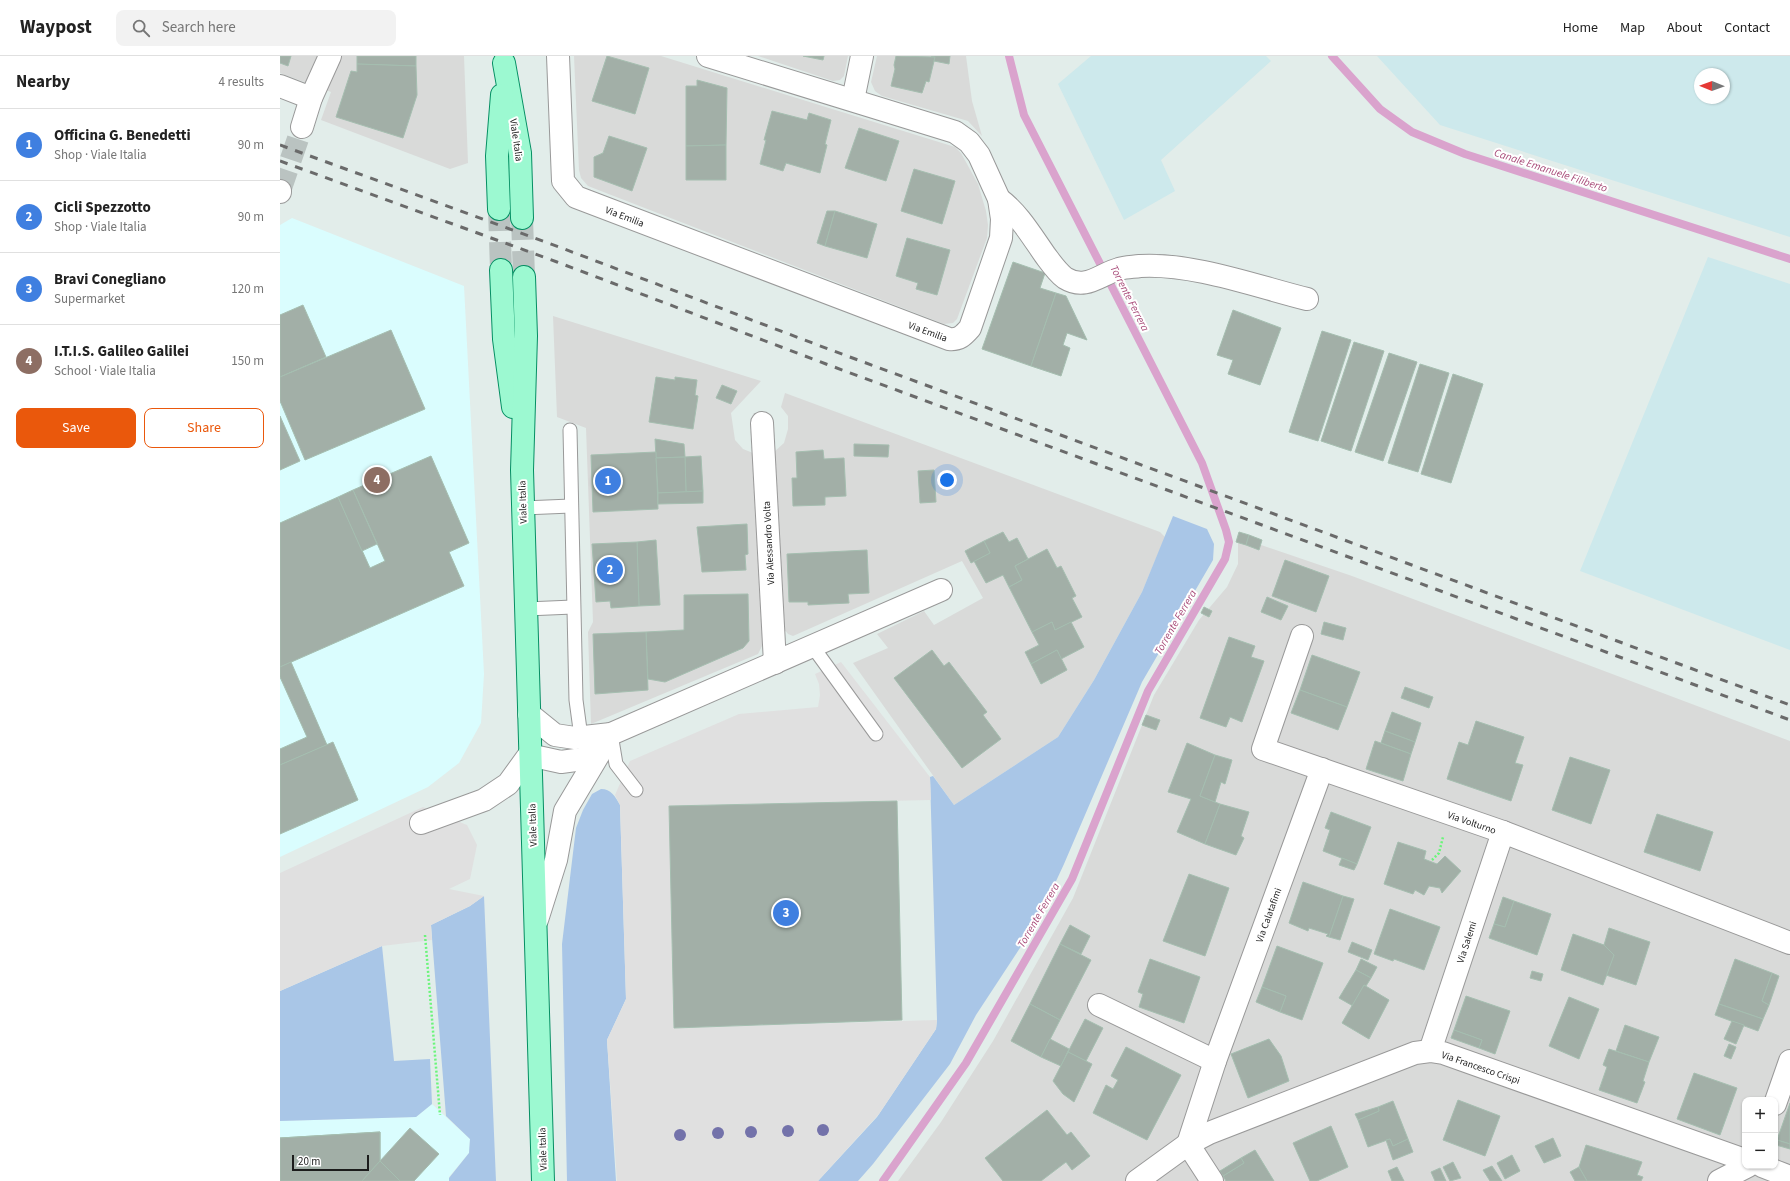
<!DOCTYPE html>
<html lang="en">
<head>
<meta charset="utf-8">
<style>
	:root { --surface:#fff; --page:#f2f2f2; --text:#222; --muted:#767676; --line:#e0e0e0; --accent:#ea580c }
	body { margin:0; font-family:"Source Sans 3",sans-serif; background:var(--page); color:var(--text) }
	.controls { position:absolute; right:12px; bottom:12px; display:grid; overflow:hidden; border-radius:8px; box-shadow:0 1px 3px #0004 }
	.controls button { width:36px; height:36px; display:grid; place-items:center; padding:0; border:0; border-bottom:1px solid var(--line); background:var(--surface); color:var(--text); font:20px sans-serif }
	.compass { position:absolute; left:1414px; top:12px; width:36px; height:36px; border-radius:50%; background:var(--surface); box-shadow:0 1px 3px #0004; rotate:271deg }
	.scale { position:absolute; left:12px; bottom:10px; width:77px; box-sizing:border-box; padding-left:4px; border:2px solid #1c1c1c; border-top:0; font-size:11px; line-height:14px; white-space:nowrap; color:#1c1c1c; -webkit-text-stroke:3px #fff; paint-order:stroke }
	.you { position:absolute; left:667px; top:424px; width:14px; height:14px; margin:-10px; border:3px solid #fff; border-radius:50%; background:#1a73e8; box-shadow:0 0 0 6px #1a73e833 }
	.badge { display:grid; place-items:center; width:26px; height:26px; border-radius:50%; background:var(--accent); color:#fff; font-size:13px; font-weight:700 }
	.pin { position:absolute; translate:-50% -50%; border:2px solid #fff; box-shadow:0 1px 4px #0006 }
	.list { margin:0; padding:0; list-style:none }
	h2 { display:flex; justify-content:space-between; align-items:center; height:52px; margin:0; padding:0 16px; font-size:17px }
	h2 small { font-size:13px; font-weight:400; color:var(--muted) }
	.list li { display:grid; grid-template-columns:26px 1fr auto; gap:12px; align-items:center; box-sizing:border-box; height:72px; padding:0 16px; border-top:1px solid var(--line) }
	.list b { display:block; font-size:15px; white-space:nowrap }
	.list p { margin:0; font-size:13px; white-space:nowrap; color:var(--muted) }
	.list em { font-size:13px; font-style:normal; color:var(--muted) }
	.actions { display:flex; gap:8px; padding:12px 16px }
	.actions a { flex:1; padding:9px 0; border:1px solid var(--accent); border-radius:8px; text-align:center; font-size:14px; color:var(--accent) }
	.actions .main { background:var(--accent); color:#fff }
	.icon { flex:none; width:22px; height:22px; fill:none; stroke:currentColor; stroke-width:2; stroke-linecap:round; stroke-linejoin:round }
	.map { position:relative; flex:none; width:1510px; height:1125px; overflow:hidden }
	header { display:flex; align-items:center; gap:24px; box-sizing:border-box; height:56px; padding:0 20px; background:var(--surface); border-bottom:1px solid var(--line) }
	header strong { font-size:19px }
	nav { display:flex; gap:22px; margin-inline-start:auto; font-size:14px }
	.search { width:280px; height:36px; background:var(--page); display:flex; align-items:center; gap:10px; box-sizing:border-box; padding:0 14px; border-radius:8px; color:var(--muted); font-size:15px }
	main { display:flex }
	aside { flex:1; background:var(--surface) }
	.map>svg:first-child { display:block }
</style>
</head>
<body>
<header>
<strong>Waypost</strong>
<div class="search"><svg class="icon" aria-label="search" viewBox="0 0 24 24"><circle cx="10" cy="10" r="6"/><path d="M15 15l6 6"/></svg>Search here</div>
<nav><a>Home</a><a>Map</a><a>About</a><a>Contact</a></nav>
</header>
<main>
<aside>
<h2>Nearby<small>4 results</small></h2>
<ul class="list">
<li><span class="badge" style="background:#3f7fe0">1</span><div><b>Officina G. Benedetti</b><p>Shop · Viale Italia</p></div><em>90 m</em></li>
<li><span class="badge" style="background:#3f7fe0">2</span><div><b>Cicli Spezzotto</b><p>Shop · Viale Italia</p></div><em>90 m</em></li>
<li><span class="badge" style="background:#3f7fe0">3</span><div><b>Bravi Conegliano</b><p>Supermarket</p></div><em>120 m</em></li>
<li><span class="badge" style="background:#8d6e63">4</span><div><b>I.T.I.S. Galileo Galilei</b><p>School · Viale Italia</p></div><em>150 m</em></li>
</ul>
<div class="actions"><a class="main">Save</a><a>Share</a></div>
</aside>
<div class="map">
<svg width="1510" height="1125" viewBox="0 0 1510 1125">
	<rect width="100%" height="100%" fill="#e2edea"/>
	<g fill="#d9dad9" fill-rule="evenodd">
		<polygon points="0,0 184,0 188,107 170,113 41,64 51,36 0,17"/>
		<polygon points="294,0 381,0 675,91 681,97 698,128 706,155 708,169 707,182 677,263 673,267 664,268 308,130 301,122 299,114"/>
		<polygon points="478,0 568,0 564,20 560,24 553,25"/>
		<polygon points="597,0 686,0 692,45 702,80 688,65 602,40 595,35 591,26"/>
		<polygon points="273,260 481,325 451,357 455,384 463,393 473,397 483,588 478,598 311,668 308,576 313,566 306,372 277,361"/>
		<polygon points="505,337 880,476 885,481 862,536 814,624 778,681 674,749 573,607 608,592 597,578 644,555 654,569 703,542 682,505 513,580 508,578 504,573 494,396 504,387 508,373 508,360 501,351"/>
		<path d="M958 481 1072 520 1510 685V1125H618L661 1066 713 985 793 842 874 639 919 564 947 531 958 508ZM1465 1044H1495V1110H1465Z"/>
	</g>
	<g fill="#dafdfe">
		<polygon points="12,162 184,230 204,618 201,667 179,707 148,731 0,801 0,169"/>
		<polygon points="152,1048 190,1083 189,1097 169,1121 169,1125 0,1125 0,1065 136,1061"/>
	</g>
	<g fill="#cde9ec" fill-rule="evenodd">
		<polygon points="811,0 986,0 991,5 881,104 895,135 844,164 778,28"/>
		<path d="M1097 0H1510V181L1160 69ZM1420 18H1444V42H1420Z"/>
		<polygon points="1428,201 1510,228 1510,594 1300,515"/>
	</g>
	<g fill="#a9c6e7">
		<polygon points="893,460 927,473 934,488 933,504 862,626 784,808 757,866 696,959 670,1008 593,1108 578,1125 538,1125 597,1061 656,973 657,964 650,721 653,720 674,749 778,681 814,624 862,536"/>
		<path d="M321 733C331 733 335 740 340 749L346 943 327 984 336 1125H287L282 888 296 772 303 754 312 738Z"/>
		<polygon points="204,840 216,1125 169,1125 169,1122 189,1097 190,1083 166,1060 151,869 190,850"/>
		<polygon points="102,890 114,1005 150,1003 152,1048 136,1061 0,1065 0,935"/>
	</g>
	<g fill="#e0e0e0">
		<polygon points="561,606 650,721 651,744 389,750 394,972 657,964 656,973 599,1058 538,1125 337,1125 327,984 346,943 340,749 335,739 350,705 459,658 538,651 540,639 539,628 535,618"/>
		<polygon points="143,751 187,769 197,789 190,823 169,833 204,840 190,850 151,869 152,884 102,890 0,935 0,817"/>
	</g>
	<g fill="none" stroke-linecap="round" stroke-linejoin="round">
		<g stroke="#daa3cd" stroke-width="8">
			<polyline points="1052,0 1100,53 1132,76 1185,98 1510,203"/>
			<polyline points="603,1125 686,1007 792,823 868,635 945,503 949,486 946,474 922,407 744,59 729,0"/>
		</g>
	</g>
	<g fill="#a2afa7" stroke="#a5beb0">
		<polygon points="0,0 11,0 8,10 0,7"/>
		<polygon points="77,0 136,0 136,10 77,8"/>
		<polygon points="327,0 369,12 355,58 312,45"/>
		<polygon points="523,0 544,0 543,4"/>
		<polygon points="616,0 655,1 649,26 646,25 642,37 611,30 615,13 614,9"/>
		<polygon points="651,0 670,0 669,8 654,5 655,1"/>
		<polygon points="77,8 136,10 137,39 123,82 56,61 71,15 77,16"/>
		<polygon points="417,24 447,32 446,89 406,90 406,30 417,30"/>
		<polygon points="492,55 527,64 529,57 551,64 545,88 547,89 540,117 506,107 503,115 480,108 486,84 484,84"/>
		<polygon points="579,72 619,85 606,125 565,112"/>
		<polygon points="329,80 367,92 352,135 314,121 314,101 323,97"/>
		<polygon points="446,89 446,124 406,124 406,90"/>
		<polygon points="634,113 675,125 662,168 621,155"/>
		<polygon points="547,155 555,155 545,190 537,187"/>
		<polygon points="555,155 597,168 587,202 545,190"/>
		<polygon points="627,182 670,194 657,239 636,233 638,227 616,220"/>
		<polygon points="733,206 765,217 760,232 776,237 751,310 702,293"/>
		<polygon points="776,237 786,240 807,284 787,277 783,289 790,292 781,320 751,310"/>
		<polygon points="23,249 46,301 0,321 0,259"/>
		<polygon points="953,254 1001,272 980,329 948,318 953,304 937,299"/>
		<polygon points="111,274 145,353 25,404 0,345 0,321"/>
		<polygon points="1042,275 1071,284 1038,385 1009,376"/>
		<polygon points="1074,286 1104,295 1071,395 1041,385"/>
		<polygon points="1109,297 1137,306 1103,405 1075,396"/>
		<polygon points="1140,308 1169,317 1138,416 1108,407"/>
		<polygon points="1173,318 1203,328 1171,427 1141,418"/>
		<polygon points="376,321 395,324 395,321 417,324 415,339 418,340 413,373 369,366"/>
		<polygon points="442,329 457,335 451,348 436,342"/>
		<polygon points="0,360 20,405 0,414"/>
		<polygon points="375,383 404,388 405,401 376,402"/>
		<polygon points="574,388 609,389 608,401 574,400"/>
		<polygon points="543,394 544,403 564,402 566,440 545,441 545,449 513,450 512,422 517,422 516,396"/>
		<polygon points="376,396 378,453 313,456 311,399"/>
		<polygon points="151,400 189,487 169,496 184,530 0,611 0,467 58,441 90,512 105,505 73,434"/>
		<polygon points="421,400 423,435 406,436 405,401"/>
		<polygon points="405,401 406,436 378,437 376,402"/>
		<polygon points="654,414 656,446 640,447 638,415"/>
		<polygon points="73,434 97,488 82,495 58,441"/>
		<polygon points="423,435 423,447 378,448 378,437"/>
		<polygon points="467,468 468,498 465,499 466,514 422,516 417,471"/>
		<polygon points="723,476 729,486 737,482 748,503 735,510 742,524 729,531 723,519 706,527 694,505 710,497 704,485"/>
		<polygon points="959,476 969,479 966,489 956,486"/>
		<polygon points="969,479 982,484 979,494 966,489"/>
		<polygon points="376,484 380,549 359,550 357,486"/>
		<polygon points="704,485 710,497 691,507 685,495"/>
		<polygon points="357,486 359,550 331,552 330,545 316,546 312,488"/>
		<polygon points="767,493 777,512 781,510 796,540 792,542 802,561 775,574 772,566 752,576 729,531 742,524 735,510"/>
		<polygon points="587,494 589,537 568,538 569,547 528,549 528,546 509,546 507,498"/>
		<polygon points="1005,504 1049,520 1036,556 992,540"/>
		<polygon points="468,538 469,585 463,592 385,626 368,623 366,576 404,574 404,539"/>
		<polygon points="987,541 1008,550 1001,564 981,556"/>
		<polygon points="924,551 932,555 929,561 921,557"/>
		<polygon points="772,566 775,574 791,566 804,591 781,603 777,594 751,608 745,596 759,589 752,576"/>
		<polygon points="1044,566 1066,572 1063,584 1041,578"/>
		<polygon points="366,576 368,634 315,638 313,578"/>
		<polygon points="949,581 975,590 971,601 984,605 962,666 950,661 946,671 920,662"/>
		<polygon points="652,594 664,610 669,606 707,656 703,659 721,683 682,712 614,622"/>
		<polygon points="777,594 787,614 761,628 751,608"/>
		<polygon points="1032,599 1080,616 1067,651 1020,634"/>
		<polygon points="11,606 47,689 0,709 0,693 27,681 0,621 0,611"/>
		<polygon points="1125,631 1153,641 1149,652 1121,642"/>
		<polygon points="1020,634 1067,651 1058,674 1011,657"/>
		<polygon points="1112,656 1141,667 1135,686 1105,675"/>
		<polygon points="866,659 880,664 876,674 862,669"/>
		<polygon points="1196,665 1244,681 1235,707 1243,709 1231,745 1167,723 1179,686 1188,689"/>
		<polygon points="1105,675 1135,686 1131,698 1101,687"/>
		<polygon points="1095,685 1131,698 1123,725 1086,713"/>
		<polygon points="53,686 78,744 0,778 0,709"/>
		<polygon points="907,687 935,699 920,740 940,748 925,788 897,776 911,743 888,736"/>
		<polygon points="935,699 952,704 945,728 941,726 935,746 920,740"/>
		<polygon points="1290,701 1330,714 1311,768 1272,754"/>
		<polygon points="617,745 622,964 394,972 389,750"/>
		<polygon points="940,748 969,756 961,780 964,782 956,799 925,788"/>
		<polygon points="1051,756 1091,771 1077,808 1043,795 1050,774 1045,772"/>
		<polygon points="1377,758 1433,776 1420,815 1364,796"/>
		<polygon points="1118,786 1146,795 1144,803 1157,808 1165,800 1181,815 1162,837 1160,832 1149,830 1144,839 1135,834 1133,838 1104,828"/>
		<polygon points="1062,802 1077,808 1074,814 1059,809"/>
		<polygon points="909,818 949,832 925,900 883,885"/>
		<polygon points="1023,826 1063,840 1049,881 1046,880 1048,878 1029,872 1028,875 1009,867"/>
		<polygon points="1063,840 1074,843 1060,884 1049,881"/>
		<polygon points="1223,841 1234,845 1225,871 1214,868"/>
		<polygon points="1234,845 1271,858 1257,899 1209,882 1214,868 1225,871"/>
		<polygon points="1110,853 1160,871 1144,914 1114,903 1113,905 1094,898"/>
		<polygon points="790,869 810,880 801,898 780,888"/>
		<polygon points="1329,872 1370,886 1356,929 1326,919 1334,899 1324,889"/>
		<polygon points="1293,878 1324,889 1334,899 1323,929 1281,914"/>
		<polygon points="1072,886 1092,894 1088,904 1068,896"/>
		<polygon points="780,888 811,904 780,964 750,948"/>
		<polygon points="997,890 1043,907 1022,964 1000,956 1006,940 982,931"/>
		<polygon points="870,903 920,921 904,967 859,951 863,938 858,936"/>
		<polygon points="1081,903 1097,911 1091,922 1076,914"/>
		<polygon points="1455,903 1492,917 1482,945 1489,949 1483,963 1439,948"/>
		<polygon points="1076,914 1091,922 1086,930 1084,929 1073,950 1059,942"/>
		<polygon points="1252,915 1263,918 1261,925 1250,922"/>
		<polygon points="1492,917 1499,920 1489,949 1482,945"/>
		<polygon points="1084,929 1109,944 1089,983 1062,967"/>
		<polygon points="982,931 1006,940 1000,956 976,946"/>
		<polygon points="1186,940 1230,955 1215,998 1199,992 1202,984 1174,974"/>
		<polygon points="1289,941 1319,953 1299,1003 1269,990"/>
		<polygon points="750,948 780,964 761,1001 731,985"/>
		<polygon points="1439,948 1483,963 1478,975 1435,959"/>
		<polygon points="805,963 823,972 806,1005 788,996"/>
		<polygon points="1452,965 1464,969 1456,988 1444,983"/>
		<polygon points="1345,969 1379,981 1369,1006 1336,995"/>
		<polygon points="1174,974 1202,984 1199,992 1171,982"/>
		<polygon points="770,983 789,993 781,1010 761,1001"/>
		<polygon points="989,983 1001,1000 1009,1025 968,1042 951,998"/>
		<polygon points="1449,988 1456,991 1451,1003 1444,1000"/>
		<polygon points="846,991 901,1019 867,1084 813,1057 826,1029 833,1033 838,1024 831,1020"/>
		<polygon points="1329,993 1369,1006 1363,1025 1365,1026 1357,1047 1319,1034 1327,1011 1323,1009"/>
		<polygon points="788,996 812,1008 794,1046 783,1038 773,1025"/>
		<polygon points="1414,1017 1457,1032 1440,1079 1397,1063"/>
		<polygon points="1178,1044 1220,1060 1205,1100 1163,1084"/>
		<polygon points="1113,1045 1128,1083 1113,1090 1110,1083 1088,1091 1078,1064 1099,1055 1098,1051"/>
		<polygon points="1510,1047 1510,1088 1497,1084"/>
		<polygon points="1098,1051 1099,1055 1078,1064 1075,1058"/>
		<polygon points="767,1054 787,1079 791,1076 810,1100 792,1114 786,1106 761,1125 723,1125 705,1102"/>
		<polygon points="1051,1070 1068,1111 1037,1125 1030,1125 1013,1087"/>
		<polygon points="130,1072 159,1098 134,1125 120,1125 100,1105"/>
		<polygon points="100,1076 100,1105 120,1125 0,1125 0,1082"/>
		<polygon points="100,1076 100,1105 82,1125 0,1125 0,1082"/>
		<polygon points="1273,1082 1281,1100 1264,1107 1255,1090"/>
		<polygon points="1110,1083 1113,1090 1128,1083 1133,1096 1113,1104 1106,1084"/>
		<polygon points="1497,1084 1510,1088 1510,1093 1496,1089"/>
		<polygon points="1306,1089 1362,1106 1357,1119 1363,1121 1361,1125 1307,1125 1299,1111"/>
		<polygon points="975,1094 994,1125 946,1125 943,1120 964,1107 961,1102"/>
		<polygon points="1232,1099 1240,1115 1225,1123 1217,1107"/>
		<polygon points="961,1102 964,1107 943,1120 940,1115"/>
		<polygon points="100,1105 120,1125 82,1125"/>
		<polygon points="1173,1106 1181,1122 1170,1125 1163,1111"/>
		<polygon points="1212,1110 1222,1125 1210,1125 1203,1114"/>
		<polygon points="1117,1111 1124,1125 1112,1125 1108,1115"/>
		<polygon points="1299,1111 1307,1125 1295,1125 1290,1116"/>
		<polygon points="1160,1112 1166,1125 1155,1125 1151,1116"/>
	</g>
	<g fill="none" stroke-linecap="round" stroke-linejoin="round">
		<polyline stroke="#bac3c1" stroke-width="22" stroke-dasharray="22 11" stroke-linecap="butt" points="0,135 22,71"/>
		<g stroke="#bac3c1" stroke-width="22" stroke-dasharray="22 11" stroke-linecap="butt">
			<polyline points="219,153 221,214"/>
			<polyline points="242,162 244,221"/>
		</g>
		<defs>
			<g id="lane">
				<polyline points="290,374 296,644 301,681"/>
				<polyline points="243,452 291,450"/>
				<polyline points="246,553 293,551"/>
				<polyline points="533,591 596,678"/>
				<polyline points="331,678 336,708 356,734"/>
			</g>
			<g id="street">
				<path d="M278 0 283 125 296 141 669 283C679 284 683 280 690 272L721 182 722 163 719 143 699 99 689 86 675 76 428 0"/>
				<polyline points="0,30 31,42"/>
				<polyline points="573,44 582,0"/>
				<polyline points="22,71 31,42 50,0"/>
				<polyline points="0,136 0,135"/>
				<path d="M719 143C738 157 751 179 765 199 771 207 777 216 785 222 806 235 820 218 839 213 845 211 853 211 860 210 913 207 975 230 1027 243"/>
				<polyline points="482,367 495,607"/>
				<polyline points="1022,580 983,693 1223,776 1510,887"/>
				<polyline points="249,658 275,679 295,682 331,678 661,534"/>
				<polyline points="141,767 204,744 228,728 249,699 281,706 303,703 331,678"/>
				<polyline points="257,864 276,804 285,755 322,693"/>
				<polyline points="819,949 935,1005"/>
				<polyline points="1150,995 1223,776"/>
				<polyline points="1495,1048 1510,1005"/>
				<polyline points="1482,1110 1510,1121"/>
				<polyline points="857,1125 908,1088 929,1077 1135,997 1150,995 1163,997 1465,1104"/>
				<polyline points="932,1125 908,1088 935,1005 1042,713"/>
				<polyline points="1439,1125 1468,1110"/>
			</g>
			<g id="primary">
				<polyline points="224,7 240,97 242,162"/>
				<polyline points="219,153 217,100 222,39"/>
				<polyline points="221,214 224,283 233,351"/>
				<polyline points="244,221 246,280 242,414 263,1125"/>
			</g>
		</defs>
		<use href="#lane" stroke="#999" stroke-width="15"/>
		<use href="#street" stroke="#999" stroke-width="24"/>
		<use href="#primary" stroke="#058f63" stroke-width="24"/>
		<g stroke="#6bf57b" stroke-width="2.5" stroke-dasharray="2 2" stroke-linecap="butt">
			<polyline points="1152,804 1159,797 1163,781"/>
			<polyline points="145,879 160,1059"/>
		</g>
		<use href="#lane" stroke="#fff" stroke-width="13"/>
		<use href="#street" stroke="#fff" stroke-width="22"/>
		<use href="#primary" stroke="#9cf9d1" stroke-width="22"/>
		<g stroke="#6a6a6a" stroke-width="3" stroke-dasharray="8 8" stroke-linecap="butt">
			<polyline points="0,89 279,191 551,294 1510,649"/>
			<polyline points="0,105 277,206 546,308 1510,664"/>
		</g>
	</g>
	<g fill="#7372aa">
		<circle cx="543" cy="1074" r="6"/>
		<circle cx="508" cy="1075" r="6"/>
		<circle cx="471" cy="1076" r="6"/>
		<circle cx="438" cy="1077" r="6"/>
		<circle cx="400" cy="1079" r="6"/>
	</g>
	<g text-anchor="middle" stroke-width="4" stroke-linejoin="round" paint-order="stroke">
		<g font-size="10" fill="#1c1c1c" stroke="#fff">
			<text transform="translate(237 84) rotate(82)" y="4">Viale Italia</text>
			<text transform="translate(345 160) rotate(21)" y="4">Via Emilia</text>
			<text transform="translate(648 275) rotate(20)" y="4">Via Emilia</text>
			<text transform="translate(242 446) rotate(-92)" y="4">Viale Italia</text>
			<text transform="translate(488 487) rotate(-93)" y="4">Via Alessandro Volta</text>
			<text transform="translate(1192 766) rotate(19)" y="4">Via Volturno</text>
			<text transform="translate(252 769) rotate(-92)" y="4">Viale Italia</text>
			<text transform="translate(988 859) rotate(-70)" y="4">Via Calatafimi</text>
			<text transform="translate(1186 886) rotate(-72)" y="4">Via Salemi</text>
			<text transform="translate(1201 1011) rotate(19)" y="4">Via Francesco Crispi</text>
			<text transform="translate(262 1093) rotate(-92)" y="4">Viale Italia</text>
		</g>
		<g font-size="11" font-style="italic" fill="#a84c79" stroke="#fff">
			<text transform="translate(1271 114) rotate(18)" y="4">Canale Emanuele Filiberto</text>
			<text transform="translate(850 242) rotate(63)" y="4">Torrente Ferrera</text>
			<text transform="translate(895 566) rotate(-60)" y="4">Torrente Ferrera</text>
			<text transform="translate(758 859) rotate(-60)" y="4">Torrente Ferrera</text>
		</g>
	</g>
</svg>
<div class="controls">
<button>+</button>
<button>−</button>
</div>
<svg class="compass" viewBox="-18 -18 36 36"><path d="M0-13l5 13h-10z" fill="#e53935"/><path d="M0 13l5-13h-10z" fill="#767676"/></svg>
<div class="scale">20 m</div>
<div class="you"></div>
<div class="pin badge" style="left:328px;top:425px;background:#3f7fe0">1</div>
<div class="pin badge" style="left:330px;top:514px;background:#3f7fe0">2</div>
<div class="pin badge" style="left:506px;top:857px;background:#3f7fe0">3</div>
<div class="pin badge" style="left:97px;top:424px;background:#8d6e63">4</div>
</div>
</main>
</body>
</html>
